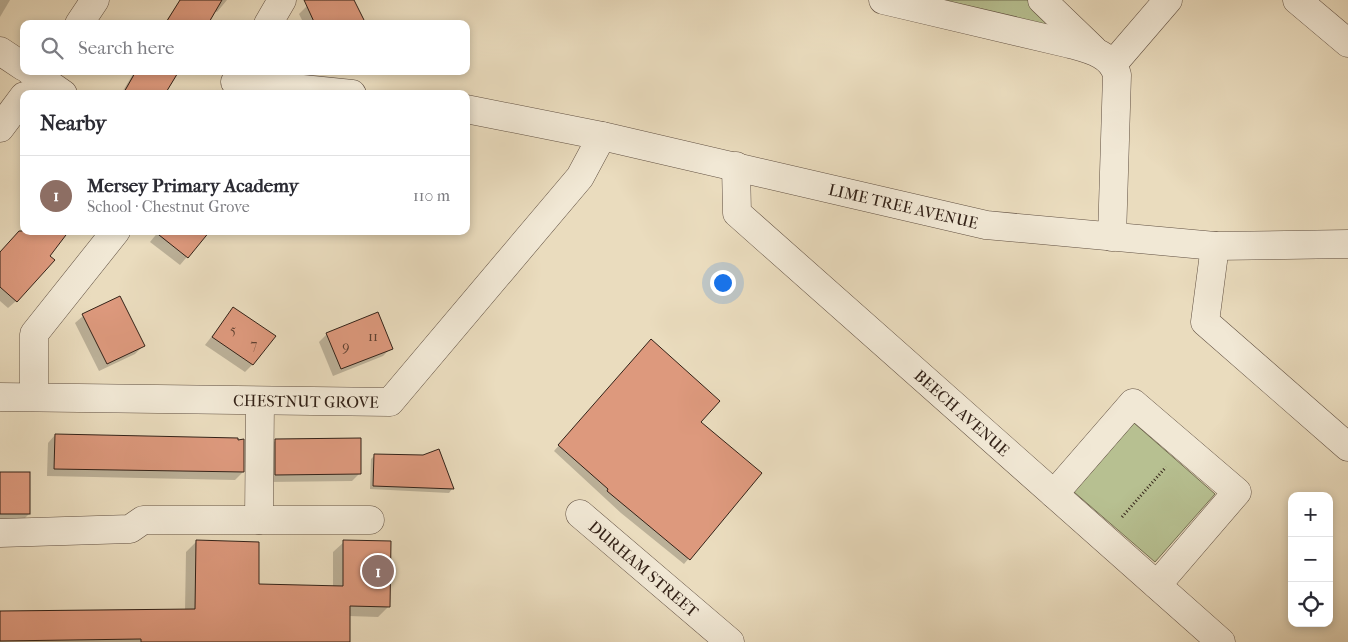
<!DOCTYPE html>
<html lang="en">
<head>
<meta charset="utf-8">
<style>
	:root { --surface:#fff; --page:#f7f7f7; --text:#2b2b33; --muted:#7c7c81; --line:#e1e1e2; --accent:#0f766e }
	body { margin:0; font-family:"IM FELL French Canon",serif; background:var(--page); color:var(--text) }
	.controls { position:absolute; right:15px; bottom:15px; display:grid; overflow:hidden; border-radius:10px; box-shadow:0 2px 8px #0003 }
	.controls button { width:45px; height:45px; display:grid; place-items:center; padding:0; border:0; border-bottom:1px solid var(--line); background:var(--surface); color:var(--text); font:25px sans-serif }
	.you { position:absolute; left:722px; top:282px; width:18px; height:18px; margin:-12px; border:4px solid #fff; border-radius:50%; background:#1a73e8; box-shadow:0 0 0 8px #1a73e833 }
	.badge { display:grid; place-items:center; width:32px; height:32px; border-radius:50%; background:var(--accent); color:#fff; font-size:16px; font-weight:700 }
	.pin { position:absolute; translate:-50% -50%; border:2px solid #fff; box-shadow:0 1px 5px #0006 }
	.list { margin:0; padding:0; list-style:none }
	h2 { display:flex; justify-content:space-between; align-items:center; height:65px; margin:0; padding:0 20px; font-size:21px }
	h2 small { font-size:16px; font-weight:400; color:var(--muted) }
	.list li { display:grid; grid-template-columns:32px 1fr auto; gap:15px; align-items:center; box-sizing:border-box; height:80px; padding:0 20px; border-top:1px solid var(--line) }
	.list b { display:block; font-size:19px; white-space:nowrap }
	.list p { margin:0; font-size:16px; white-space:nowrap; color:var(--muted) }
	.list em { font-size:16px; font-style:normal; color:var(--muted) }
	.icon { flex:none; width:28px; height:28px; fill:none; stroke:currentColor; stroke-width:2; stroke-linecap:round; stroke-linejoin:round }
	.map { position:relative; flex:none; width:1348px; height:642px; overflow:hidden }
	.search { position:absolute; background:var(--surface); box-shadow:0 2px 8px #0003; left:20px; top:20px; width:450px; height:55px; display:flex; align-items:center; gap:12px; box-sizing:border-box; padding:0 18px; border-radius:10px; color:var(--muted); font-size:19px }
	.panel { position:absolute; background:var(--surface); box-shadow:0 2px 8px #0003; left:20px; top:90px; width:450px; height:145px; border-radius:10px }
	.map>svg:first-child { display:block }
</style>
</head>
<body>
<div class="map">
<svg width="1348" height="642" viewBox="0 0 1348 642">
	<rect width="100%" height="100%" fill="#eadcbe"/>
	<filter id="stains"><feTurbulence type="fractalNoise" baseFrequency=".004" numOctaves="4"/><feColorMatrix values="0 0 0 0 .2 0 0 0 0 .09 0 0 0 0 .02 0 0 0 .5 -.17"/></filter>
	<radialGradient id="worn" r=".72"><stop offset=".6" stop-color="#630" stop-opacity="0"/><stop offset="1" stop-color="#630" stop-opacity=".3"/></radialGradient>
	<g fill="#b7c091" stroke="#757154">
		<polygon points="912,0 1032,0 1051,19 1046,28"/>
		<polygon points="1134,423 1215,494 1155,562 1074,492"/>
	</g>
	<g fill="#0003">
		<polygon points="0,0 10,0 0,17"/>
		<polygon points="180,0 227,0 217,12 214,10 206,24 164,24"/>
		<polygon points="319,0 353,0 365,24 304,24 299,14 307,6"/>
		<polygon points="135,71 177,71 163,94 121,94"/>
		<polygon points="24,228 16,301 8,308 0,301 0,253"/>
		<polygon points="159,231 209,231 180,265 150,242"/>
		<polygon points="119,298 143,346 135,354 99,371 75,323 83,316"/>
		<polygon points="233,309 253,364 245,372 205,345"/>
		<polygon points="377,314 391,348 383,356 333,376 319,342 326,335"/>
		<polygon points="646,346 700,422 760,473 684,564 621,513 554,451"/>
		<polygon points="55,435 243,472 235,480 47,476 48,443"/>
		<polygon points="276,440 360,473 352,481 268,482 268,448"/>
		<polygon points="438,451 452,489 449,493 370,489 371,459 374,456 424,456"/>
		<polygon points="0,474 29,514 21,522 0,522"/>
		<polygon points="196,542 257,586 333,587 333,552 344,542 389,606 378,617 349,616 348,642 0,642 0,613 185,611 186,552"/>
	</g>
	<g fill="#dd997d" stroke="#332218">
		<polygon points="180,0 222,0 208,24 165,24"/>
		<polygon points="304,0 354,0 366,24 315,24"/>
		<polygon points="136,71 179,71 165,94 123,94"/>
		<polygon points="19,231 69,231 50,256 55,260 17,302 0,287 0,252"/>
		<polygon points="154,231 210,231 188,258"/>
		<polygon points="120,296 145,346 107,364 82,314"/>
		<polygon points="233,307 276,336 253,365 212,337"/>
		<polygon points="378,312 393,349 341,369 326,333"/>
		<polygon points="651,339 720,401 701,422 762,473 690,560 607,491 608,489 558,445"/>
		<polygon points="55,434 238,438 238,440 244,439 244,472 54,469"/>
		<polygon points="361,438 361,474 275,475 275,439"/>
		<polygon points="439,449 454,489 373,486 374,454 423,455"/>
		<rect x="0" y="472" width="30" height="42"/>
		<polygon points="196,540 259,542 259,584 343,586 343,540 391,541 390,607 350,606 350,642 141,642 141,639 0,641 0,611 195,609"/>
	</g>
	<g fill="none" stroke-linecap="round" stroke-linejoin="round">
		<defs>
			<g id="minor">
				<path d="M883 0 1070 44C1088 49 1112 54 1117 75L1112 237"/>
				<polyline points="1042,0 1093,49"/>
				<polyline points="1297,0 1348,43"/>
				<polyline points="79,24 95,0"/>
				<polyline points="268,24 282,0"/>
				<polyline points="0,51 24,67"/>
				<polyline points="1113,64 1168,0"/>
				<polyline points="30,71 63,94"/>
				<polyline points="235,82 352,94"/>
				<path id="s1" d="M466 109 602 136 986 225 1215 246 1348 244"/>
				<polyline points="0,128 24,96"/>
				<path id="s2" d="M736 166 737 213 1221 642"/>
				<polyline points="1215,246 1205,322 1348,447"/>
				<path id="s3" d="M0 397 390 402 580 177 602 136"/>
				<polyline points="34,397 34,334 116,231"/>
				<polyline points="1054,494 1133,403 1237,492 1157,585"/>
				<path id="s4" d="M580 514 730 642"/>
				<polyline points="259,520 260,401"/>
				<polyline points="0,533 130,529 143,520 370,520"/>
			</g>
		</defs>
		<use href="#minor" stroke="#615042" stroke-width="29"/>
		<polyline stroke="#332218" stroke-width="3" stroke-dasharray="1 2.5" stroke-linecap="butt" points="1122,517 1166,467"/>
		<use href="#minor" stroke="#f1e8d5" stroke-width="28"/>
	</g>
	<g text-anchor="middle" stroke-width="4" stroke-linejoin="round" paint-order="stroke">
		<g font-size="14" fill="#5e4031">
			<text x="233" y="334">5</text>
			<text x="373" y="341">11</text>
			<text x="254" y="349">7</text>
			<text x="346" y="351">9</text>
		</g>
		<g font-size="16" fill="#332218" stroke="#f1e8d5">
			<text dy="6" stroke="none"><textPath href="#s1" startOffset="448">LIME TREE AVENUE</textPath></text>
			<text dy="6" stroke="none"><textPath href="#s3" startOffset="306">CHESTNUT GROVE</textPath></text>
			<text dy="6" stroke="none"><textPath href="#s2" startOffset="348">BEECH AVENUE</textPath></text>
			<text dy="6" stroke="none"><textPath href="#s4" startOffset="84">DURHAM STREET</textPath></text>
		</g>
	</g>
	<rect width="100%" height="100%" filter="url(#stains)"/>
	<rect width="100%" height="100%" fill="url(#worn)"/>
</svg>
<div class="controls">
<button>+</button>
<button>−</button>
<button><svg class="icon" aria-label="locate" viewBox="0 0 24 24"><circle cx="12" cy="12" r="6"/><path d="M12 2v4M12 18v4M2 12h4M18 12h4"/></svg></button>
</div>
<div class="you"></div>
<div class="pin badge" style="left:378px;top:571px;background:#8d6e63">1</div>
<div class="search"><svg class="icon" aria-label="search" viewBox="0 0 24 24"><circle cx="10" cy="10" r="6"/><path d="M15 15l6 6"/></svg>Search here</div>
<section class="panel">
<h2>Nearby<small></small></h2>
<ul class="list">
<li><span class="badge" style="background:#8d6e63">1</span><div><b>Mersey Primary Academy</b><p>School · Chestnut Grove</p></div><em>110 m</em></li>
</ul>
</section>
</div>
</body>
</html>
